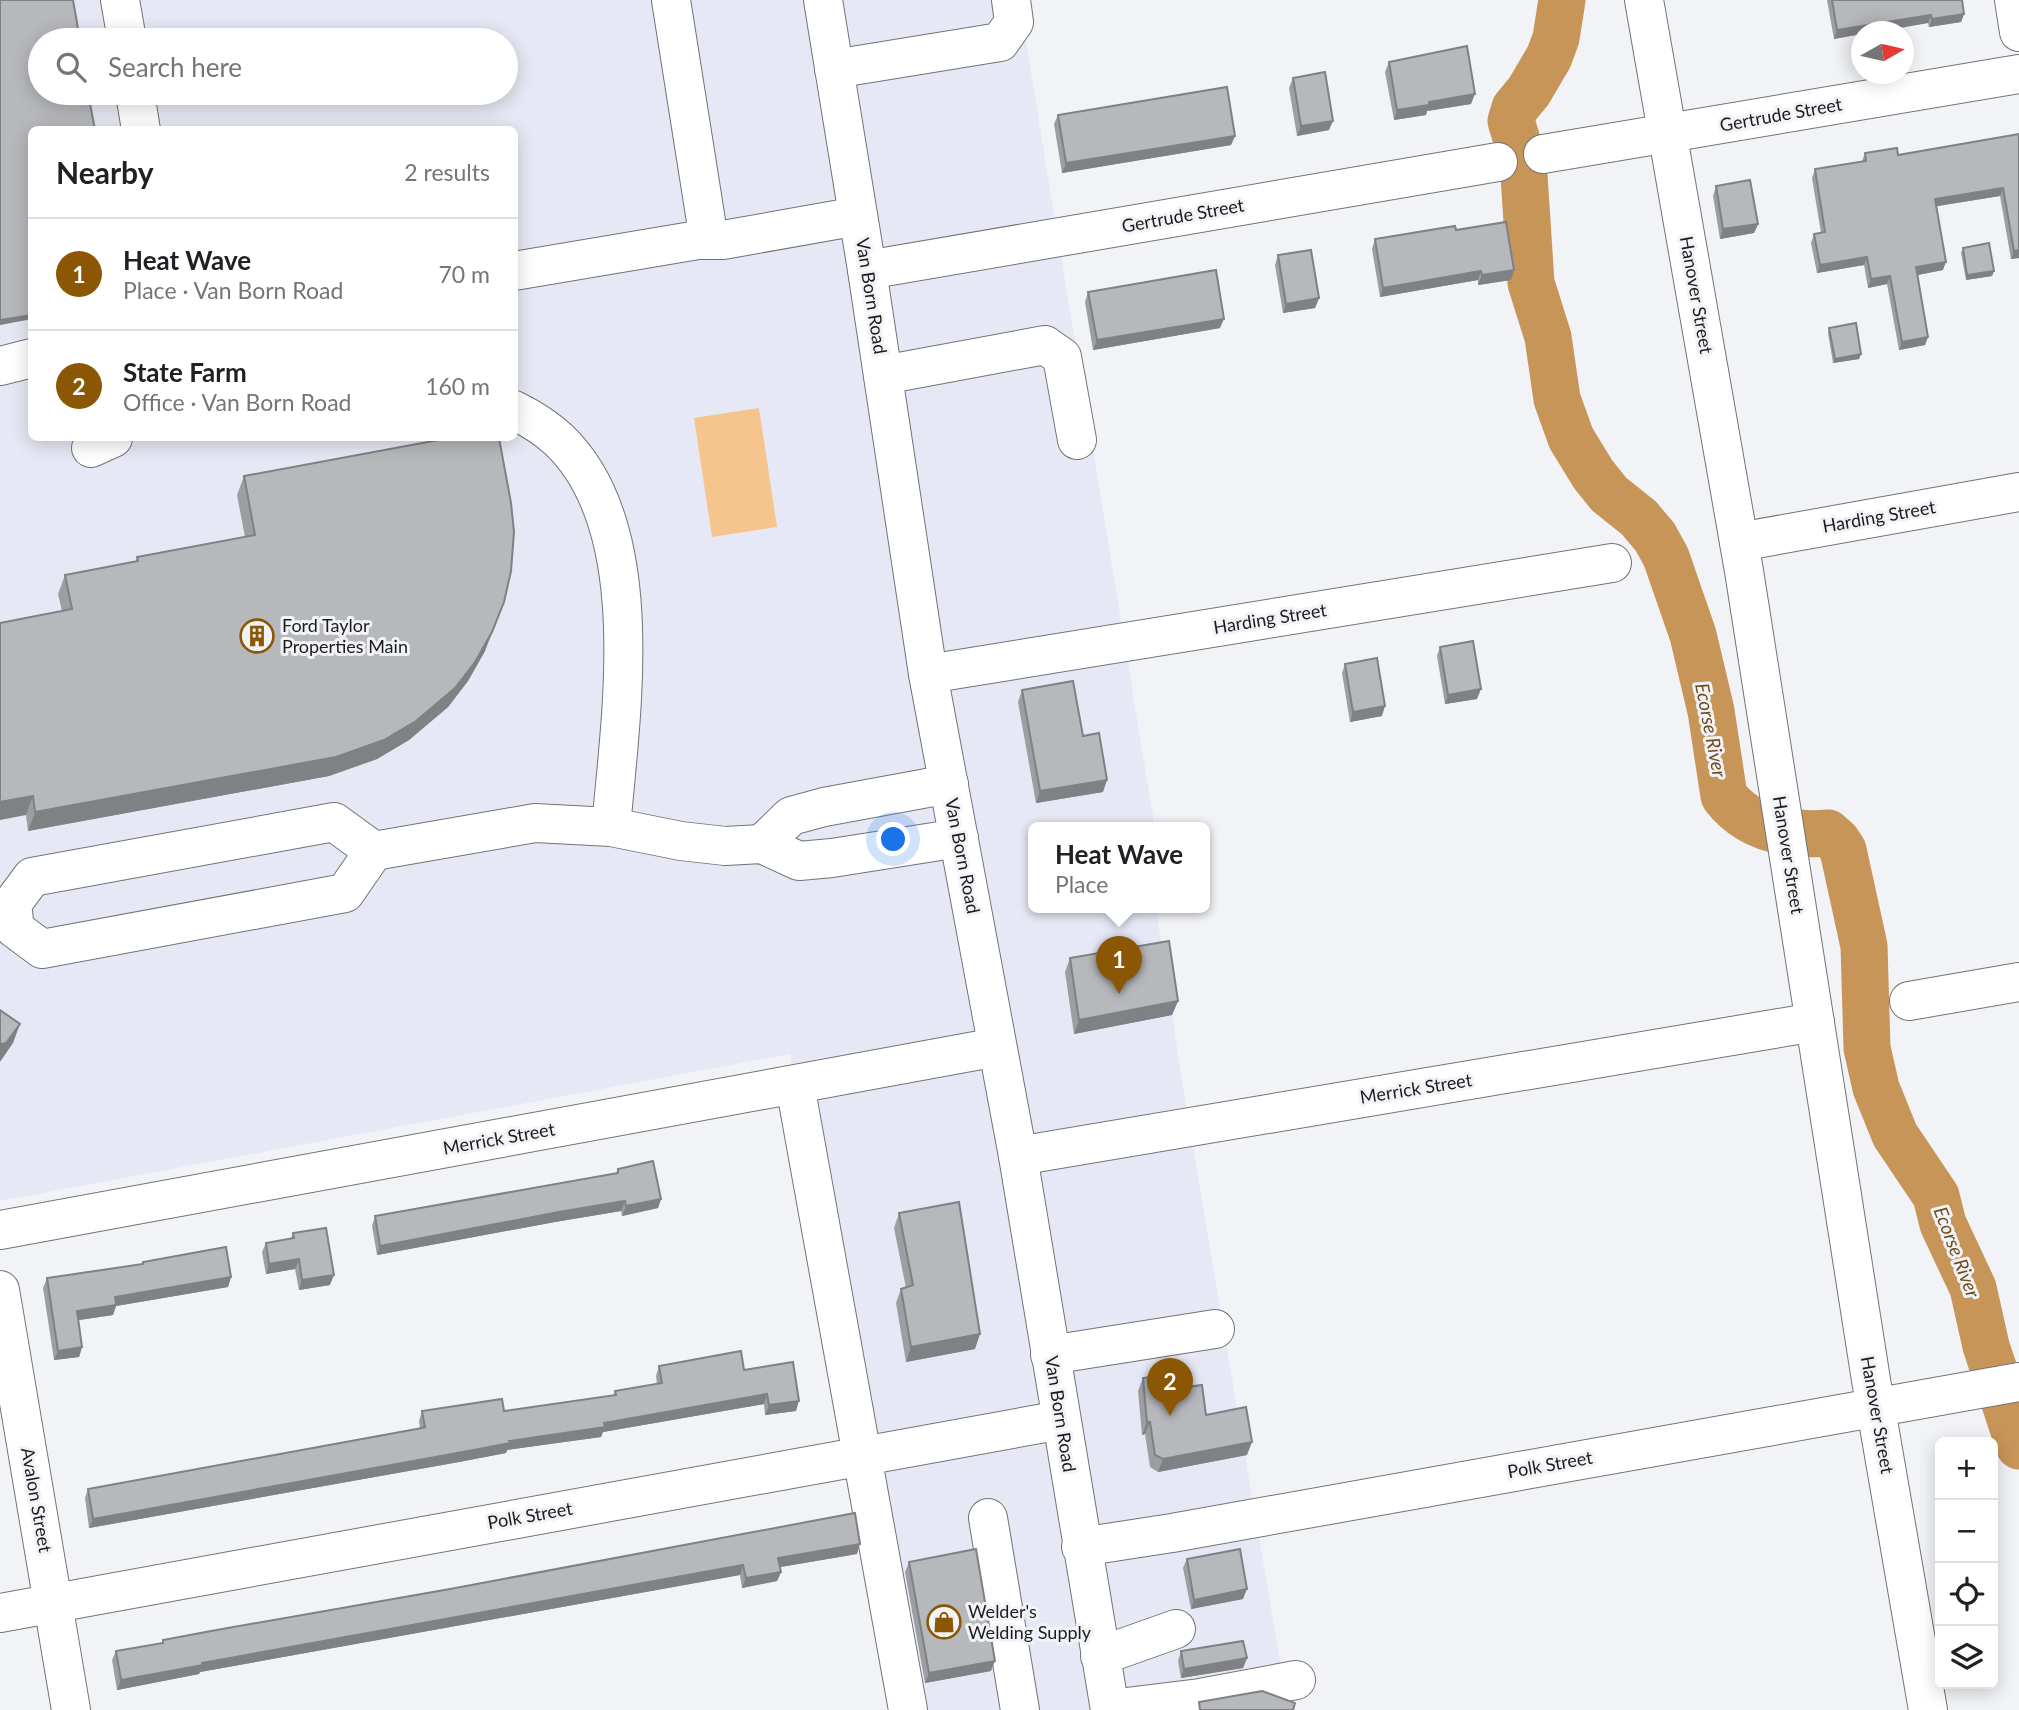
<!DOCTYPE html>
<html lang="en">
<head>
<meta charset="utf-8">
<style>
	:root { --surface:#fff; --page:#f2f2f2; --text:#202124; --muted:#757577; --line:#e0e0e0; --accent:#8b5705 }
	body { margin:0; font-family:Lato,sans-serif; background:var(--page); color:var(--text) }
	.controls { position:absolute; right:21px; bottom:21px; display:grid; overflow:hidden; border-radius:10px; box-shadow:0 4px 18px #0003 }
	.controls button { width:63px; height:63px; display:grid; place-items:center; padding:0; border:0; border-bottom:2px solid var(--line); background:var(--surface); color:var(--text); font:35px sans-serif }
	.compass { position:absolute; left:1851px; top:21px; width:63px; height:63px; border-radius:50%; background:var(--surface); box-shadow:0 4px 18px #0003; rotate:82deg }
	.you { position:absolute; left:894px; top:840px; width:24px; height:24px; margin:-18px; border:5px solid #fff; border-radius:50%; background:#1a73e8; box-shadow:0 0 0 10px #1a73e833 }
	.badge { display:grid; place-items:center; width:46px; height:46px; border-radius:50%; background:var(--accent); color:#fff; font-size:23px; font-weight:700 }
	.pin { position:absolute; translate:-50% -58px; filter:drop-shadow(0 2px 4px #0008) }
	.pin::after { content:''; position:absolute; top:37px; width:24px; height:21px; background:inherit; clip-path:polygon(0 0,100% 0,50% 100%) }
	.popup { position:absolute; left:1028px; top:822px; width:182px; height:91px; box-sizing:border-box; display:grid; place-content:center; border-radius:10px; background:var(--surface); filter:drop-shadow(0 2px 5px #0005); font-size:23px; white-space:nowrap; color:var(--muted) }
	.popup b { font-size:26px; color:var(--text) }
	.popup::after { content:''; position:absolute; left:50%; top:100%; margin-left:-14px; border:14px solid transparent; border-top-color:var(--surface) }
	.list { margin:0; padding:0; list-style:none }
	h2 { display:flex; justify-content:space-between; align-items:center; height:91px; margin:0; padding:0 28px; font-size:30px }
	h2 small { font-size:23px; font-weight:400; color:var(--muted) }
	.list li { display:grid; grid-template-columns:46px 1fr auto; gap:21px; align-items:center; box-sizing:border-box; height:112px; padding:0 28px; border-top:2px solid var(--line) }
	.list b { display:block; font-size:26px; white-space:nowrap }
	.list p { margin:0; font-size:23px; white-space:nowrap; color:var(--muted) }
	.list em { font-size:23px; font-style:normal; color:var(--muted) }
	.icon { flex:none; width:38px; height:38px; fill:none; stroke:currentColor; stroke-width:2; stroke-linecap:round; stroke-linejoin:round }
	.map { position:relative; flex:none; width:2019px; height:1710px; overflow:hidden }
	.search { position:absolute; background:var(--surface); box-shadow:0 4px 18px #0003; left:28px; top:28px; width:490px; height:77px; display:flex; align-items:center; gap:18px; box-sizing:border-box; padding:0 24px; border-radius:38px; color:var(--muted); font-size:26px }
	.panel { position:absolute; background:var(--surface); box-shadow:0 4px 18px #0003; left:28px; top:126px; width:490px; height:315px; border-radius:10px }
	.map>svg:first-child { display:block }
</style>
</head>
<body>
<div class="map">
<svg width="2019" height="1710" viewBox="0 0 2019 1710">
	<rect width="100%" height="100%" fill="#f1f3f7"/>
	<path fill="#e6e9f5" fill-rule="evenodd" d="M0 0H1019L1155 828H1033V908H1156L1184 1093 1288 1710H908L790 1054 0 1201ZM40 40H506V93H40ZM32 130H514V438H32Z"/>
	<polygon fill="#f6c48d" points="759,408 777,527 712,537 694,418"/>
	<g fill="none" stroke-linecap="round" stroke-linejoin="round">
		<path stroke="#c89559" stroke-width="47" d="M1562 0 1556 38 1549 57 1529 91 1515 108 1511 121 1523 160 1531 283 1548 337 1557 399 1571 438 1593 474 1609 494 1639 518 1655 537 1666 557 1693 635 1711 711 1724 796C1749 829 1789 836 1828 833L1837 841 1843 850 1864 946 1867 1048 1876 1088 1895 1135 1936 1196 1943 1224 1973 1288 1986 1346 2019 1446"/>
		<defs>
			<g id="minor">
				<polyline points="120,0 127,40"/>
				<polyline points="671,0 709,240"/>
				<polyline points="1644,0 1744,571 1871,1380 1928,1710"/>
				<polyline points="2014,0 2019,32"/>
				<polyline points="834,69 1000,42 1014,22 1011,0"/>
				<polyline points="135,93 141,130"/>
				<polyline points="1543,154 2019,74"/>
				<polyline points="867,270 1498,162"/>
				<polyline points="514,271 698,240 723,240 858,216"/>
				<polyline points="0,366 32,358"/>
				<polyline points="883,375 1045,345 1062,357 1077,440"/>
				<path d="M514 410C530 418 546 428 559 440 650 527 621 713 611 827"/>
				<polyline points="91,448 113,438"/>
				<polyline points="1739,542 2019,492"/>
				<polyline points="928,674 1612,563"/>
				<polyline points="762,844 791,816 824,807 949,784"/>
				<polyline points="374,851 345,893 42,949 15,929 12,904 32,877 334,822 374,851 535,823 611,827 681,841 725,846 762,844 799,861 832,858 959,838"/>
				<polyline points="1909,1001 2019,982"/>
				<polyline points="795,1085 908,1710"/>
				<polyline points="1018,1156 1815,1022"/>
				<polyline points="0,1230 997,1047"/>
				<polyline points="0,1290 71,1710"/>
				<polyline points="1050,1355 1215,1329"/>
				<polyline points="988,1518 1020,1710"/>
				<polyline points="1081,1547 1172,1533 2019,1382"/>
				<polyline points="0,1613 1061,1420"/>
				<polyline points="1100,1656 1176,1629"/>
				<polyline points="1110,1709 1200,1698 1296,1680"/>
			</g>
			<polyline id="major" points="823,0 867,270 928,674 1018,1156 1110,1710"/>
		</defs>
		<use href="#minor" stroke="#727377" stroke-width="40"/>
		<use href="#major" stroke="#727377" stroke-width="40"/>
		<use href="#minor" stroke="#fff" stroke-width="38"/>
		<use href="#major" stroke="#fff" stroke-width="38"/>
	</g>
	<g fill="#9d9ea2">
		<polygon points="1827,0 1962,0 1964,14 1961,22 1929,27 1928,23 1861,32 1861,34 1834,39"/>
		<polygon points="1389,62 1471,104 1427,111 1426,115 1394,120 1385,72"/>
		<polygon points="1293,78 1329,130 1297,136 1289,88"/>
		<polygon points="1058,115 1235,136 1231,145 1062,173 1054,124"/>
		<polygon points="2019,134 2019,258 2011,259 2000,196 1936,206 1943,270 1917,275 1928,337 1925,345 1899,350 1887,284 1868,288 1864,265 1817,273 1811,243 1814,234 1821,233 1812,178 1815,169 1862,161 1865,153 1898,155"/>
		<polygon points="1716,186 1758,224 1754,233 1720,239 1713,196"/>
		<polygon points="1456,230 1511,280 1478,285 1478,280 1380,297 1372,249 1375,239"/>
		<polygon points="1963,248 1994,271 1992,276 1966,280 1961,253"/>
		<polygon points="1278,255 1319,298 1315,308 1283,313 1275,265"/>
		<polygon points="1088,292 1220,328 1093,350 1085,302"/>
		<polygon points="1829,328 1861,354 1859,359 1833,363 1828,333"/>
		<polygon points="244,476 485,651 468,681 448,707 409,740 377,759 329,776 28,831 26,815 62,611 58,594 65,575 136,562 137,557 245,537 237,495"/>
		<polygon points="1440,647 1477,699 1445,704 1437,656"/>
		<polygon points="1345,664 1382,716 1350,722 1342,673"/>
		<polygon points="1022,690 1083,736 1103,792 1036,803 1018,702"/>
		<polygon points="1070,958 1178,1001 1172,1015 1074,1034 1065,972"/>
		<polygon points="618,1169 661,1199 658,1208 622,1216 621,1211 555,1222 377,1255 372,1226 375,1216 616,1173"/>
		<polygon points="899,1213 975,1349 906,1362 896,1303 901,1289 906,1288 894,1228"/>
		<polygon points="293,1233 330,1285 299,1290 295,1269 266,1274 262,1252 266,1243 291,1238"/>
		<polygon points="143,1262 231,1277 228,1287 116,1306 113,1315 78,1320 82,1347 79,1357 54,1360 43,1288 47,1278 142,1264"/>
		<polygon points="659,1366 744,1370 796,1411 765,1415 764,1404 603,1432 601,1437 507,1450 506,1453 459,1462 89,1528 85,1498 88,1489 420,1428 419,1421 422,1411 504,1411 614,1395 615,1391 657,1384 656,1376"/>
		<polygon points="1143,1378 1173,1389 1206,1415 1247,1455 1158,1472 1150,1467 1145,1434 1142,1435 1138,1391"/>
		<polygon points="857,1554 780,1567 781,1572 777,1581 742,1588 740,1575 200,1672 199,1674 117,1690 112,1660 116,1651 162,1643 163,1640 450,1589"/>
		<polygon points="1187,1559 1243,1599 1191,1609 1183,1568"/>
		<polygon points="909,1562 991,1671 925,1683 905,1572"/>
		<polygon points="1181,1651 1247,1658 1243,1668 1181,1678 1178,1661"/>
	</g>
	<g fill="#7f8184">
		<polygon points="1964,14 1961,22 1929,27 1932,19"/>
		<polygon points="1931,15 1928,23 1878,32 1861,32 1861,34 1834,39 1837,30"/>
		<polygon points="1475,94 1471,104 1427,111 1426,115 1394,120 1397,110 1429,102"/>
		<polygon points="1333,121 1329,130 1297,136 1301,126"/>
		<polygon points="1235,136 1231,145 1062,173 1066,163"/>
		<polygon points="2003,188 2000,196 1932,207 1935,199"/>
		<polygon points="1758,224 1754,233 1720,239 1723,229"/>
		<polygon points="2019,250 2019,258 2011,259 2014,251"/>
		<polygon points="1867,257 1864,265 1817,273 1820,265"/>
		<polygon points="1946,262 1943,270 1913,276 1916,267"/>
		<polygon points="1514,270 1511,280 1478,285 1482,275"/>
		<polygon points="1481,271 1478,280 1380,297 1383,288"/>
		<polygon points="1994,271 1992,276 1966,280 1967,275"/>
		<polygon points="1890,276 1887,284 1868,288 1871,279"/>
		<polygon points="1319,298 1315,308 1283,313 1286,304"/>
		<polygon points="32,315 32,319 0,325 0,320"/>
		<polygon points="1224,319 1220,328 1093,350 1097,340"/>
		<polygon points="1928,337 1925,345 1899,350 1902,342"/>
		<polygon points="1861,354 1859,359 1833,363 1835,359"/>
		<polygon points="504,602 485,651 468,681 448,707 409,740 377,759 329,776 28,831 35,812"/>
		<polygon points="1481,689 1477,699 1445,704 1448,695"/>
		<polygon points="1385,706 1382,716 1350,722 1353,712"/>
		<polygon points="1107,780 1103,792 1036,803 1040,791"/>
		<polygon points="33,796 26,815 0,820 0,802"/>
		<polygon points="1178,1001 1172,1015 1074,1034 1079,1020"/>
		<polygon points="20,1024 13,1043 0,1062 0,1044"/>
		<polygon points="661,1199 658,1208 622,1216 626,1206"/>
		<polygon points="625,1201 621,1211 555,1222 377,1255 380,1246 559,1212"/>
		<polygon points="299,1259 295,1269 266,1274 269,1264"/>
		<polygon points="334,1275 330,1285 299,1290 302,1280"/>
		<polygon points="231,1277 228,1287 116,1306 113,1315 73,1321 77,1311 115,1297"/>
		<polygon points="980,1334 975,1349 906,1362 911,1347"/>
		<polygon points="82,1347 79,1357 54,1360 58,1351"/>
		<polygon points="767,1394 764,1404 603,1432 601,1437 507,1450 506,1453 459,1462 89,1528 93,1519 604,1423"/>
		<polygon points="799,1401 796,1411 765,1415 769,1405"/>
		<polygon points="1147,1422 1150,1422 1145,1434 1142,1435"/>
		<polygon points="1252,1442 1247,1455 1158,1472 1163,1459"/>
		<polygon points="860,1544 857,1554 775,1568 778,1558"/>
		<polygon points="743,1565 740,1575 200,1672 199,1674 117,1690 121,1680 202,1663"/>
		<polygon points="781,1572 777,1581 742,1588 746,1578"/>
		<polygon points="1247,1589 1243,1599 1191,1609 1194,1600"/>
		<polygon points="1247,1658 1243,1668 1181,1678 1184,1669"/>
		<polygon points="995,1661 991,1671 925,1683 929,1673"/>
	</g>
	<g fill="#b6b8bc" stroke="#7f8184" stroke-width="2">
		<polygon points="0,0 73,0 80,40 40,40 40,93 88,93 95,130 32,130 32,315 0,320"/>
		<polygon points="1832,0 1962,0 1964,14 1932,19 1931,15 1837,30"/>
		<polygon points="1467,46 1475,94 1429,102 1429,105 1397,110 1389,62"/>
		<polygon points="1325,72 1333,121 1301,126 1293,78"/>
		<polygon points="1227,87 1235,136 1066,163 1058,115"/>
		<polygon points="2019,134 2019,250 2014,251 2003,188 1935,199 1946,262 1916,267 1928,337 1902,342 1890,276 1871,279 1867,257 1820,265 1814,234 1825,232 1815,169 1866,161 1865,153 1897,148 1898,155"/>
		<polygon points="1750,180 1758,224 1723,229 1716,186"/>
		<polygon points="1506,222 1514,270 1482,275 1481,271 1383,288 1375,239 1455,226 1456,230"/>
		<polygon points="1989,243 1994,271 1967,275 1963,248"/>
		<polygon points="1311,250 1319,298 1286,304 1278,255"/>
		<polygon points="1216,270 1224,319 1097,340 1088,292"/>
		<polygon points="1856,323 1861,354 1835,359 1829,328"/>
		<polygon points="449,438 499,438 511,503 514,532 511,571 504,602 492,632 475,662 455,688 416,721 384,740 336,757 35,812 33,796 0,802 0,623 72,609 65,575 138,561 137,557 255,535 244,476"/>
		<polygon points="1473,641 1481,689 1448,695 1440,647"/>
		<polygon points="1377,658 1385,706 1353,712 1345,664"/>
		<polygon points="1073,681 1083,736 1099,733 1107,780 1040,791 1022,690"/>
		<polygon points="1169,941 1178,1001 1079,1020 1070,958"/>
		<polygon points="0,1010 20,1024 6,1043 0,1044"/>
		<polygon points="653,1161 661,1199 626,1206 625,1201 559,1212 380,1246 375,1216 618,1173 618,1169"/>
		<polygon points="959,1202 980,1334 911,1347 901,1289 913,1285 899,1213"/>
		<polygon points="326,1228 334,1275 302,1280 299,1259 269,1264 266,1243 294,1238 293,1233"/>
		<polygon points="226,1247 231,1277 115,1297 116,1305 77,1311 82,1347 58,1351 47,1278 143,1264 143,1262"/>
		<polygon points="741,1351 744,1370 793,1362 799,1401 769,1405 767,1394 604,1423 605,1427 509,1441 510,1443 463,1452 93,1519 88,1489 422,1428 425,1427 422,1411 502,1399 504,1411 616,1395 615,1391 662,1383 659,1366"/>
		<polygon points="1171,1374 1173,1389 1202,1385 1206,1415 1246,1407 1252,1442 1163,1459 1155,1455 1150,1422 1147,1422 1143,1378"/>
		<polygon points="855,1513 860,1544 778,1558 781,1572 746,1578 743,1565 202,1663 203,1665 121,1680 116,1651 163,1643 163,1640 211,1631 450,1589"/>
		<polygon points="976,1549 995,1661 929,1673 909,1562"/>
		<polygon points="1240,1549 1247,1589 1194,1600 1187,1559"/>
		<polygon points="1243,1641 1247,1658 1184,1669 1181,1651"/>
		<polygon points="1262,1691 1295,1703 1293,1710 1200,1710 1199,1702"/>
	</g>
	<defs>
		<symbol id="building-ring" viewBox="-11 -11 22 22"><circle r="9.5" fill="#f1f3f7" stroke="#8b5705" stroke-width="1.5"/><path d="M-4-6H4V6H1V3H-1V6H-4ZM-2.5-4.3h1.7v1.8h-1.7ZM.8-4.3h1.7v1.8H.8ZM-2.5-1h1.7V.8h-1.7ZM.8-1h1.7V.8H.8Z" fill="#8b5705"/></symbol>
		<symbol id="shop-ring" viewBox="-11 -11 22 22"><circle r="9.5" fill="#f1f3f7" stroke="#8b5705" stroke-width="1.5"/><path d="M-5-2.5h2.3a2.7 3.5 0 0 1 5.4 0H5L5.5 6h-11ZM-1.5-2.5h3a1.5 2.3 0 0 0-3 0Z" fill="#8b5705"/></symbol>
	</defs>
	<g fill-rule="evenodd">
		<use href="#building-ring" x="238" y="617" width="38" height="38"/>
		<use href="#shop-ring" x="925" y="1603" width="38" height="38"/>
	</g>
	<g text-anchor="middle" stroke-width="6" stroke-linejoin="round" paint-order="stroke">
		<g font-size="18" fill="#1c1c1e" stroke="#f1f3f7">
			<text transform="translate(1781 115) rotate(-10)" y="6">Gertrude Street</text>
			<text transform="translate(1183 216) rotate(-10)" y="6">Gertrude Street</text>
			<text transform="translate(1696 295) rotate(80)" y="6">Hanover Street</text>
			<text transform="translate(871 296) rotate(81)" y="6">Van Born Road</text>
			<text transform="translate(1879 517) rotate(-10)" y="6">Harding Street</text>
			<text transform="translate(1270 619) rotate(-9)" y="6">Harding Street</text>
			<text transform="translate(1788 855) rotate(81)" y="6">Hanover Street</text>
			<text transform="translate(962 856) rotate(79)" y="6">Van Born Road</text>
			<text transform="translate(1416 1089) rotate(-9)" y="6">Merrick Street</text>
			<text transform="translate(499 1139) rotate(-10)" y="6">Merrick Street</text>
			<text transform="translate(1060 1414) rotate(81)" y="6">Van Born Road</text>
			<text transform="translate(1877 1415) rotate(80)" y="6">Hanover Street</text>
			<text transform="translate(1550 1465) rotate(-10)" y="6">Polk Street</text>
			<text transform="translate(36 1500) rotate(80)" y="6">Avalon Street</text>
			<text transform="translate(530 1516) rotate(-10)" y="6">Polk Street</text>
		</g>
		<g font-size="18" fill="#1c1c1e" stroke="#f1f3f7" text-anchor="start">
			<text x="282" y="632">Ford Taylor<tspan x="282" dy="21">Properties Main</tspan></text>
			<text x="968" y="1618">Welder's<tspan x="968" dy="21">Welding Supply</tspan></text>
		</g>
		<g font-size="19" font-style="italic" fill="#6f4b1f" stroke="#f1f3f7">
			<text transform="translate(1711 730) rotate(79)" y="7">Ecorse River</text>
			<text transform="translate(1957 1252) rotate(69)" y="7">Ecorse River</text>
		</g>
	</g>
</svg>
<div class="controls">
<button>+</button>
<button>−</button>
<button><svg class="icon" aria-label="locate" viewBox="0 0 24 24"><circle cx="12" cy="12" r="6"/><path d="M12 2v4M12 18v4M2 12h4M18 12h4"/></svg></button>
<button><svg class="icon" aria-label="layers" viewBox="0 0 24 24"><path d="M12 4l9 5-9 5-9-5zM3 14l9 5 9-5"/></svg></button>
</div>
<svg class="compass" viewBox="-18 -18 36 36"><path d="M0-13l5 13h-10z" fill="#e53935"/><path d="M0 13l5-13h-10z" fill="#757577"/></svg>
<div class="you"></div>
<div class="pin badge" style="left:1119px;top:994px">1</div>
<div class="popup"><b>Heat Wave</b>Place</div>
<div class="pin badge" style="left:1170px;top:1416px">2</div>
<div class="search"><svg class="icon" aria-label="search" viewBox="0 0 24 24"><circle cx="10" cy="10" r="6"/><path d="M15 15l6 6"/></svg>Search here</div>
<section class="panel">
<h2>Nearby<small>2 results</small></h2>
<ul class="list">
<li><span class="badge">1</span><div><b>Heat Wave</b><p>Place · Van Born Road</p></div><em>70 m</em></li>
<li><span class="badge">2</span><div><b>State Farm</b><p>Office · Van Born Road</p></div><em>160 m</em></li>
</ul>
</section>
</div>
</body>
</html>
